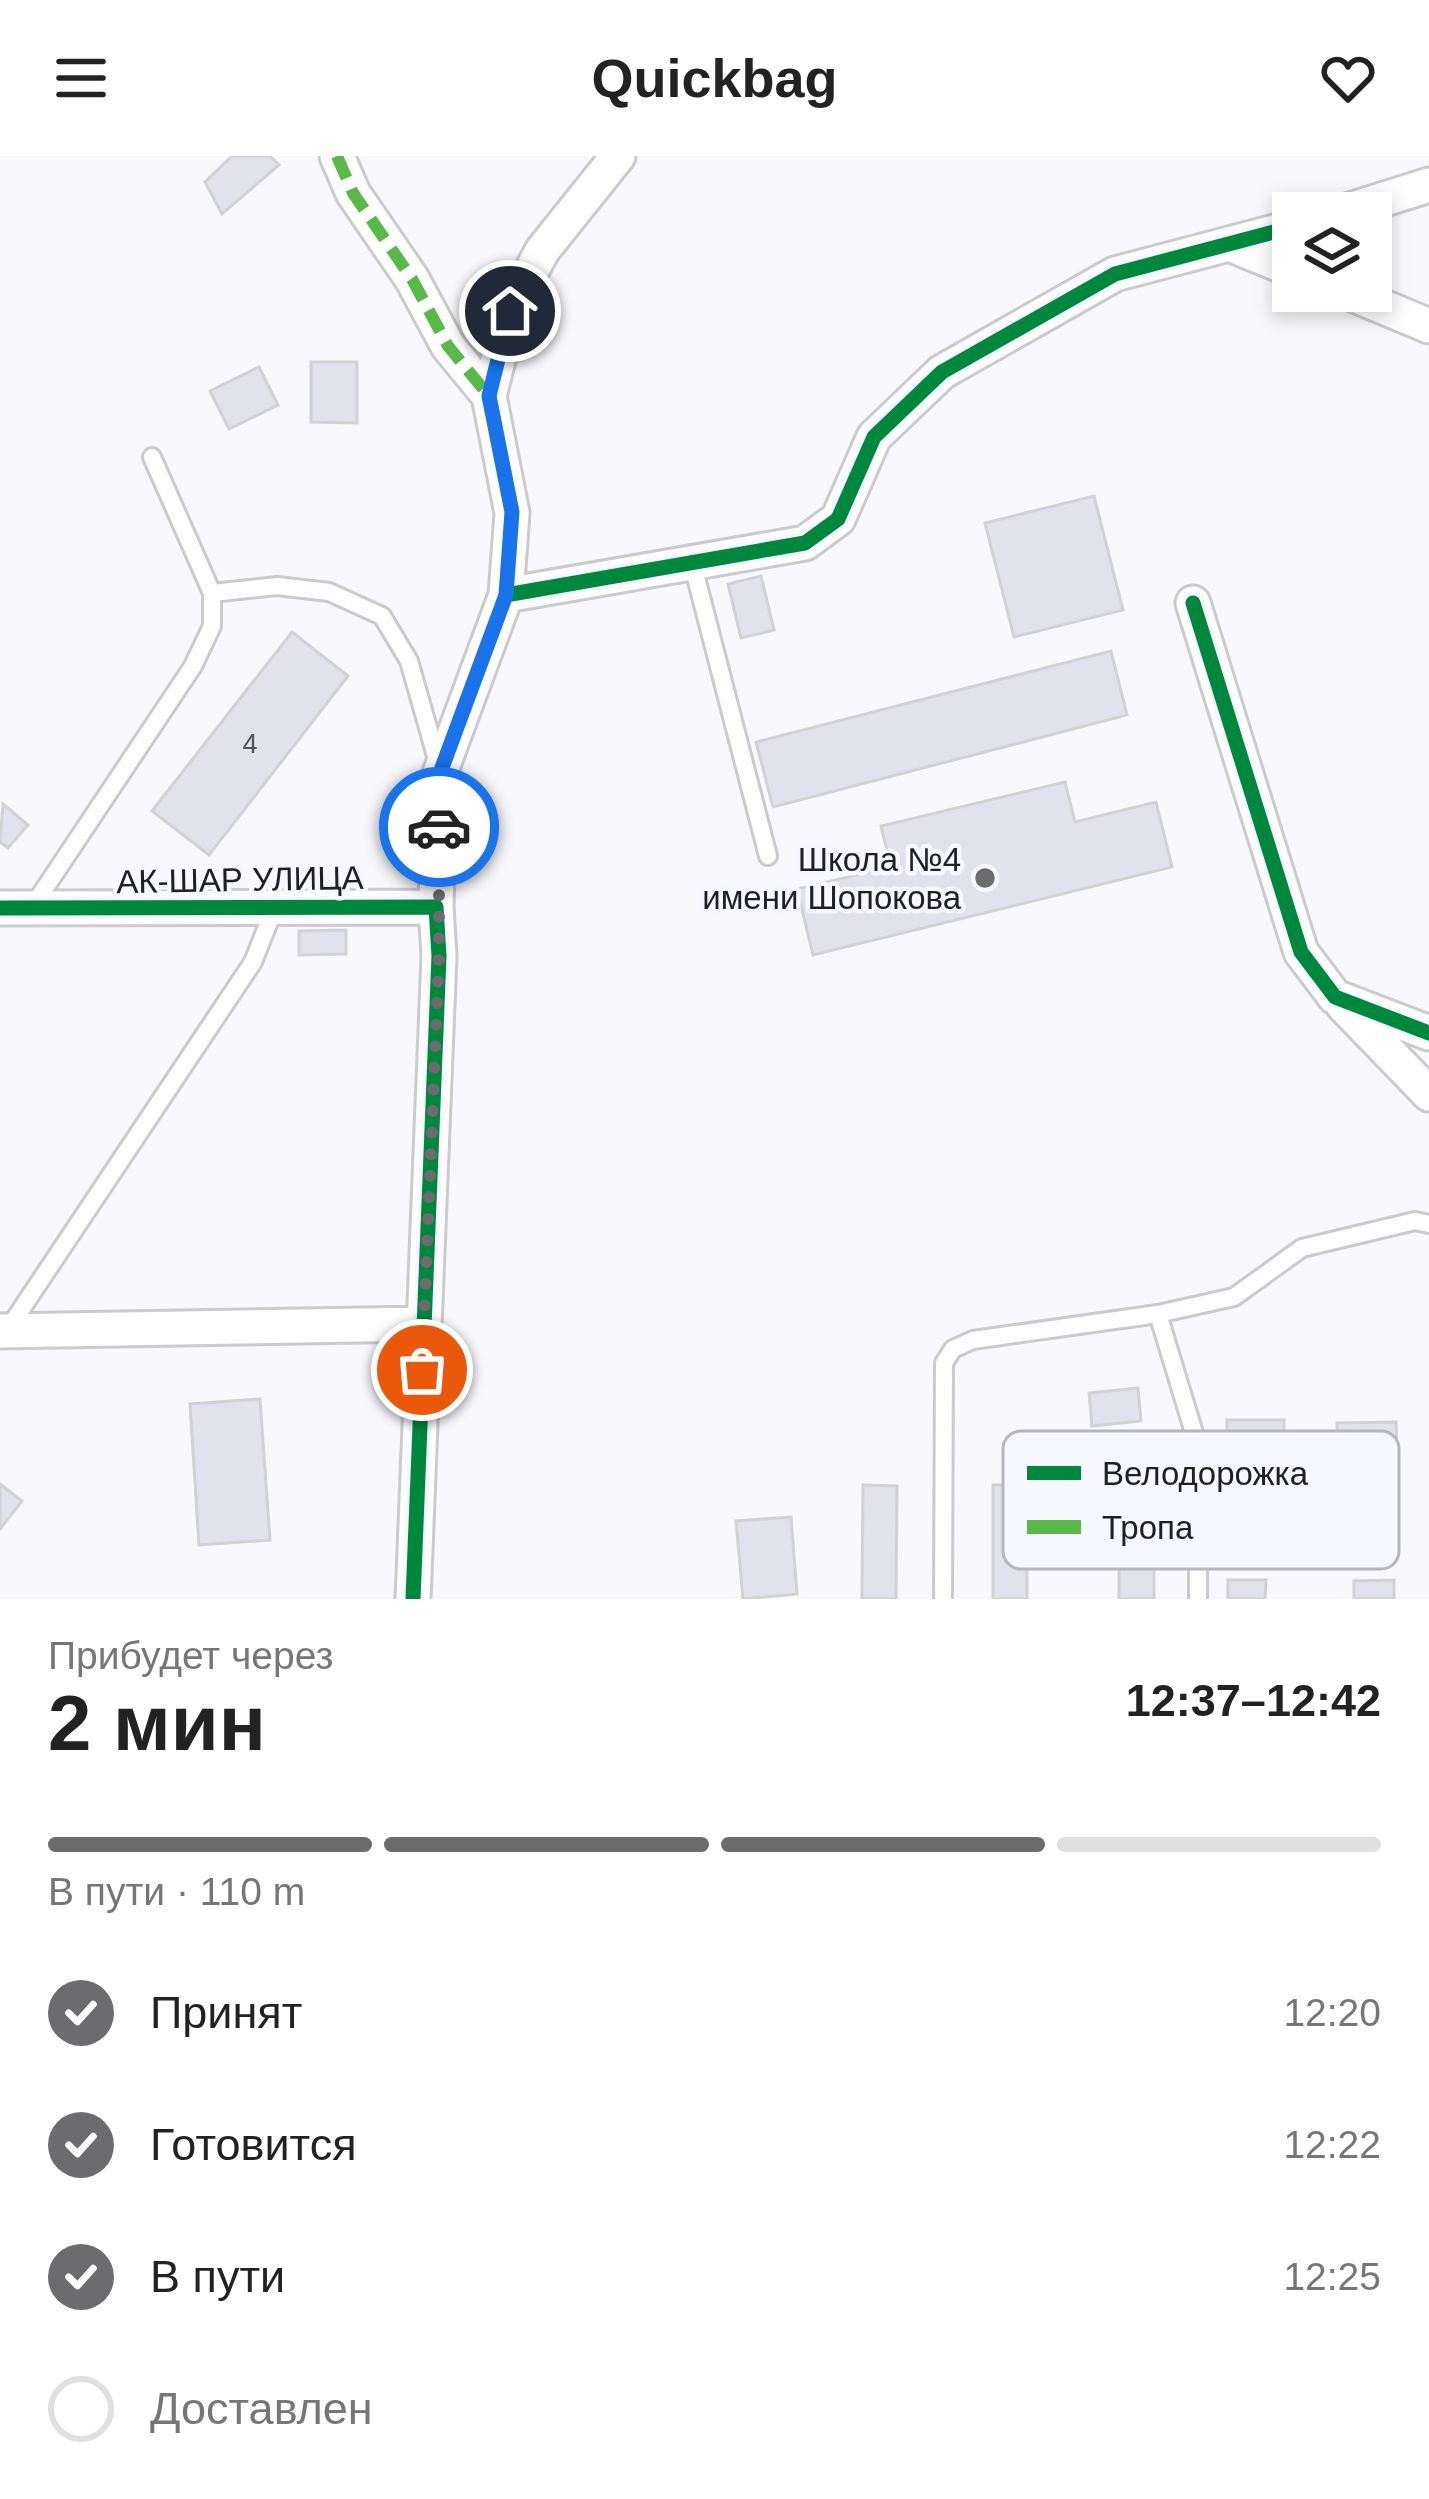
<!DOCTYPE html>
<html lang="ru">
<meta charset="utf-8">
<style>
body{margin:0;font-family:Helvetica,sans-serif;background:#f6f6f6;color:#222;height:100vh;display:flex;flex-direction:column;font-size:45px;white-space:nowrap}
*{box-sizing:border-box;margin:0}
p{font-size:39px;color:#767676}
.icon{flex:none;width:66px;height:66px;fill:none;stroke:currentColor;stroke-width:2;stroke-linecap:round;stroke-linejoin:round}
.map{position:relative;height:1443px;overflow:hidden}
.details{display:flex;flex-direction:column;background:#fff;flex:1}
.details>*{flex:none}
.fabs{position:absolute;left:1272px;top:36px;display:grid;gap:24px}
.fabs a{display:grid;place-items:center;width:120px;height:120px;border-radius:0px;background:#fff;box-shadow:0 6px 18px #0003;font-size:60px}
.pin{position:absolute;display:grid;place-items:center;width:102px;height:102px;color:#fff;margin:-51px;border:6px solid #fff;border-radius:50%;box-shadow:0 3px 12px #0007}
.courier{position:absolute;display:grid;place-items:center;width:120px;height:120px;margin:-60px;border:9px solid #1a73e8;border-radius:50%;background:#fff;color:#222;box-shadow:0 3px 15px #0007}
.headline em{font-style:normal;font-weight:700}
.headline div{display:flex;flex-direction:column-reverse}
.headline{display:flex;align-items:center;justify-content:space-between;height:204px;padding:0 48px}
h1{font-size:78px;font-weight:700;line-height:90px}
.bar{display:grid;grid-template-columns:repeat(4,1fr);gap:18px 12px;align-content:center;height:144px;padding:0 48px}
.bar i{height:15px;border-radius:9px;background:#e0e0e0}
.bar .active{background:#6c6c6f}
.bar p{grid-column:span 4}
ol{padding:0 48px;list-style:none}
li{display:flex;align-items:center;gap:36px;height:132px}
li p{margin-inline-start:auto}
li .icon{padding:12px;border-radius:50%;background:#6c6c6f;color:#fff;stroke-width:4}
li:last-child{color:#767676}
li i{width:66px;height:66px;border:6px solid #e0e0e0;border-radius:50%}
header{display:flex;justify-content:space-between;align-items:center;height:156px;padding:0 48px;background:#fff;font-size:54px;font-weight:700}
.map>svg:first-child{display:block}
.building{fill:#e1e2ec;stroke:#d2d2d5;stroke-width:3}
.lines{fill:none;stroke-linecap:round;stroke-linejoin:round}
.service-casing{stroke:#cbcbce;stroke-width:22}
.minor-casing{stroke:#cbcbce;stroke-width:39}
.service{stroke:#fefeff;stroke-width:16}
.minor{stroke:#fefeff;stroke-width:33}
.quiet{stroke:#58b947;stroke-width:12;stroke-dasharray:24 12;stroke-linecap:butt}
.cycleway-casing{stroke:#f6f7ff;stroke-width:22}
.cycleway{stroke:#00873e;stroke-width:15}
.done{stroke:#6c6c6f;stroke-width:12;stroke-dasharray:0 21.6}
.route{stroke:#1a73e8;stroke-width:15}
.poi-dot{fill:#6c6c6f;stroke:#f6f7ff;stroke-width:4.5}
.labels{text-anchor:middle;stroke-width:9;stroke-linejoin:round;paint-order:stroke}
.number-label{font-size:27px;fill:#525257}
.poi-label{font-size:33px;fill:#202023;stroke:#f6f7ff;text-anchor:end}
.street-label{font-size:33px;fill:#202023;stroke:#f6f7ff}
.key{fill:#f6f7ff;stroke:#b6b6bd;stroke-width:3}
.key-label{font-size:33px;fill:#202023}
</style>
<header><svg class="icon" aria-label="menu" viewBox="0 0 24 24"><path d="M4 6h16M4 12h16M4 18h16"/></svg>Quickbag<svg class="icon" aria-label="heart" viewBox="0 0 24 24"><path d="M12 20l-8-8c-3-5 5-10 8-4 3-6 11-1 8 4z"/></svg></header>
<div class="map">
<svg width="1429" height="1443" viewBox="0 0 1429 1443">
<rect width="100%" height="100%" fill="#f8f8fd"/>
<path class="building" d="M 232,0 L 270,0 L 279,9 L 222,58 L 205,26 Z
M 311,206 L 357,206 L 357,267 L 311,266 Z
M 259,211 L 278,249 L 229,273 L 210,235 Z
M 1094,340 L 1123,454 L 1014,481 L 985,367 Z
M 761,420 L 774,474 L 741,482 L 728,428 Z
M 292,476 L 348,520 L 209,699 L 152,655 Z
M 1111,495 L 1127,559 L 773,651 L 756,586 Z
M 1065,626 L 1075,666 L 1156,646 L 1172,711 L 813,799 L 797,733 L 891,711 L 881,670 Z
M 3,648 L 28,669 L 8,692 L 0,686 Z
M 346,774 L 346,798 L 299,799 L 299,775 Z
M 1138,1232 L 1141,1265 L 1092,1270 L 1089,1237 Z
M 260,1243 L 270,1384 L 199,1389 L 190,1248 Z
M 1227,1264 L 1284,1264 L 1284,1342 L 1227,1342 Z
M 1396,1266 L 1398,1338 L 1338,1339 L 1337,1267 Z
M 0,1328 L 22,1345 L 0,1373 Z
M 863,1329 L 897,1330 L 896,1443 L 862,1443 Z
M 993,1329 L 1027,1329 L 1027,1443 L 993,1443 Z
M 1119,1331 L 1154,1331 L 1154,1443 L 1119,1443 Z
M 791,1361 L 797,1438 L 743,1443 L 736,1365 Z
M 1228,1424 L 1266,1424 L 1265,1443 L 1228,1443 Z
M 1394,1424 L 1394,1443 L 1354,1443 L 1354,1425 Z"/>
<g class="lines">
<defs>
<path id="service" d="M 692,406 L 768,700
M 212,437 L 277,430 L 329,436 L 382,460 L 409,505 L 438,607
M 33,750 L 193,510 L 212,470 L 212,437 L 152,301
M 1158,1158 L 1198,1290 L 1198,1443
M 8,1173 L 253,806 L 274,753
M 943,1443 L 944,1207 L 953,1193 L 973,1184 L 1158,1158 L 1234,1141 L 1302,1092 L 1415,1065 L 1429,1068"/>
<path id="minor" d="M 337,0 L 353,37 L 412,123 L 448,190 L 489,240
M 1340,57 L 1429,29
M 1234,90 L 1293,114
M 1345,135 L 1429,170
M 506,439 L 805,387 L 838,363 L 874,281 L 942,216 L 1115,118 L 1293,71
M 1193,447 L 1301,796 L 1335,841 L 1429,877
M 436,751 L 440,617 L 506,439 L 512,357 L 489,240 L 510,155 L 542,95 L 618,0
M 0,752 L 436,751 L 439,800 L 413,1443
M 1343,849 L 1429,938
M 0,1175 L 424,1168"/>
</defs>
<use href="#service" class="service-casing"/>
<use href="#minor" class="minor-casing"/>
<use href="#service" class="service"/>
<use href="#minor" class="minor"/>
<path class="quiet" d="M 337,0 L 353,37 L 412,123 L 448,190 L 489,240"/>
<defs>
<path id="cycleway" d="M 506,439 L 805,387 L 838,363 L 874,281 L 942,216 L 1115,118 L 1293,71
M 1193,447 L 1301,796 L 1335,841 L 1429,877
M 0,752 L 436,751 L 439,800 L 413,1443"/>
</defs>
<use href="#cycleway" class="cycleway-casing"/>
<use href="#cycleway" class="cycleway"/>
</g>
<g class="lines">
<path class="done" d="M 422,1214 L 439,800 L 439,671"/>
<path class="route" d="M 439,671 L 440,617 L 506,439 L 512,356 L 489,240 L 510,155"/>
</g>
<circle class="poi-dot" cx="985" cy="722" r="12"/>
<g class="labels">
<g class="number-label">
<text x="250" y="597">4</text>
</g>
<g class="poi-label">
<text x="961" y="715">Школа №4<tspan x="961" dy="38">имени Шопокова</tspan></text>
</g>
<g class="street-label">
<text transform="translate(240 723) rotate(-1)" y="12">АК-ШАР УЛИЦА</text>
</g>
</g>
<rect x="1003" y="1275" width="396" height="138" rx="18" class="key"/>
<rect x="1027" y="1310" width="54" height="14" fill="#00873e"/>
<rect x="1027" y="1364" width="54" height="14" fill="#58b947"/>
<g class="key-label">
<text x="1102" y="1329">Велодорожка</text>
<text x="1102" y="1383">Тропа</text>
</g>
</svg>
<div class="fabs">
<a><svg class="icon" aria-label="layers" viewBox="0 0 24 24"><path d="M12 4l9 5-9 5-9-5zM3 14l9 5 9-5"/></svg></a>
</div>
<div class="pin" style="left:422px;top:1214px;background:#ea580c"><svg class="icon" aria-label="bag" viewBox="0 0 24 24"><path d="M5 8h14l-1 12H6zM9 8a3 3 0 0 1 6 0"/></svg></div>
<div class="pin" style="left:510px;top:155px;background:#1f2937"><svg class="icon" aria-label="home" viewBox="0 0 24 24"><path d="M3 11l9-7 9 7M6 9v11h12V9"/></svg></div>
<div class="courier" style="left:439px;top:671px"><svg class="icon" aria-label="car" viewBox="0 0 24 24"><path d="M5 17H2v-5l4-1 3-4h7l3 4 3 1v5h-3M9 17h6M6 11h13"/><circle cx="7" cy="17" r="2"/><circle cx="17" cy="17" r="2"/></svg></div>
</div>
<section class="details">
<div class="headline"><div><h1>2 мин</h1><p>Прибудет через</p></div><em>12:37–12:42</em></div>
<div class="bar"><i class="active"></i><i class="active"></i><i class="active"></i><i></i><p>В пути · 110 m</p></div>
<ol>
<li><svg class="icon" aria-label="check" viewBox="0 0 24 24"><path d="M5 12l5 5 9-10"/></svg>Принят<p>12:20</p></li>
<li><svg class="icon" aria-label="check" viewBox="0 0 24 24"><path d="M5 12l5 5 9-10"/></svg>Готовится<p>12:22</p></li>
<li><svg class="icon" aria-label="check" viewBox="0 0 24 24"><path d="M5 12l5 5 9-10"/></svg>В пути<p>12:25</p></li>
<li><i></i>Доставлен</li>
</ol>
</section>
